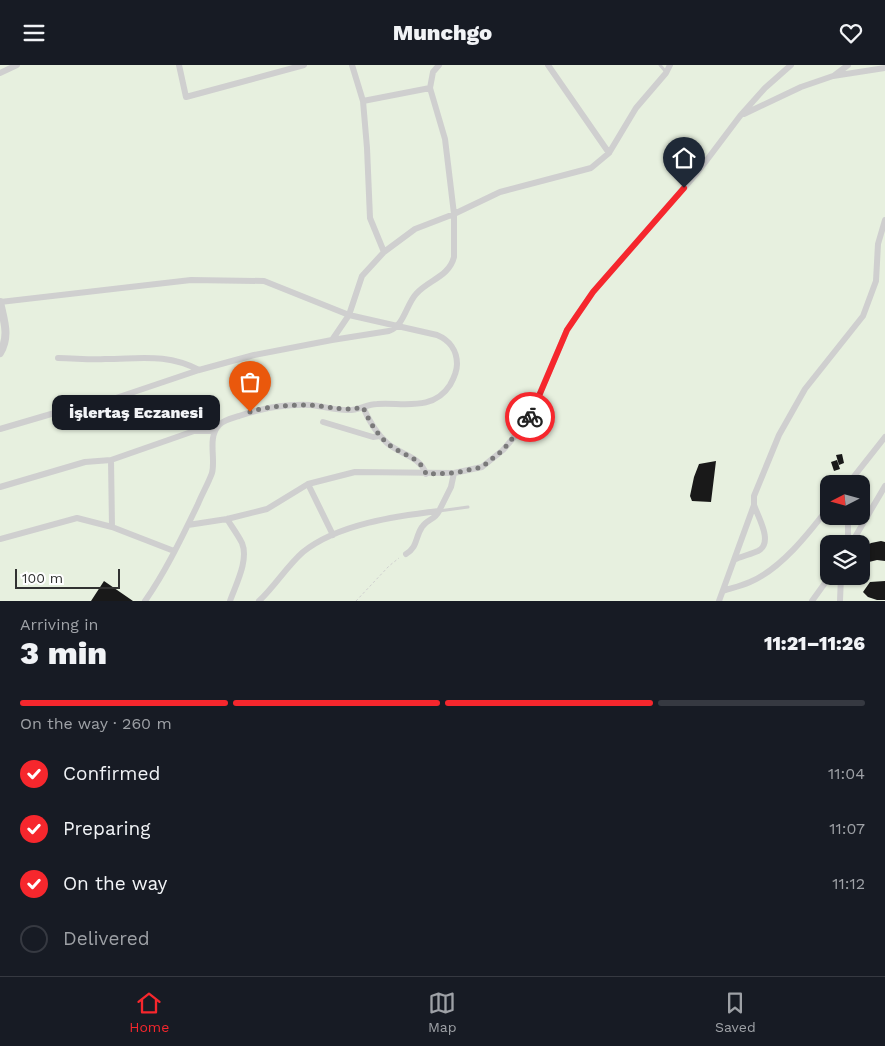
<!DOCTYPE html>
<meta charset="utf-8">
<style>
body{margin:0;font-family:"Work Sans",sans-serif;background:#242831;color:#f1f3f6;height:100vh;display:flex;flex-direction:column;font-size:19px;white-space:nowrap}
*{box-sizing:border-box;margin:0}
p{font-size:16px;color:#9ea1a6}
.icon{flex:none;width:28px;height:28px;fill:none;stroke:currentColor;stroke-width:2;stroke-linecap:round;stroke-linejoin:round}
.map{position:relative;height:536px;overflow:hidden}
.sheet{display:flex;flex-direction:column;background:#171b24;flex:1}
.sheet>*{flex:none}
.needle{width:32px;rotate:264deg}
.fabs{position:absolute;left:820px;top:410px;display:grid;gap:10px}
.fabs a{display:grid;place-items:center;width:50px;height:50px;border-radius:10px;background:#171b24;box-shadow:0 1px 4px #0004;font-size:25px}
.scale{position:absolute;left:15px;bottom:12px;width:105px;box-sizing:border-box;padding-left:5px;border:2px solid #323232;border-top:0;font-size:14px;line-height:18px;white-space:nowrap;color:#323232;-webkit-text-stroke:4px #fff;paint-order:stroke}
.pin{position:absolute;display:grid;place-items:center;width:42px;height:42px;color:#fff;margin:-51px -21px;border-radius:50% 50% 50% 0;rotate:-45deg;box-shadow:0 0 5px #0007}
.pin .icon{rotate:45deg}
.courier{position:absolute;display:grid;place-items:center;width:50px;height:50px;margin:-25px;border:4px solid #f6272d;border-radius:50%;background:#fff;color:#222;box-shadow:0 1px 6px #0007}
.bubble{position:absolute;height:35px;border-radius:10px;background:#171b24;box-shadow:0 1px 4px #0004;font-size:16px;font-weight:800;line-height:35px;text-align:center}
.summary em{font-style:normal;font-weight:800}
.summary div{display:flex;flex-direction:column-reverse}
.summary{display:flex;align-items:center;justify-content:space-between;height:85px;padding:0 20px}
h1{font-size:32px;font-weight:800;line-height:38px}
.bar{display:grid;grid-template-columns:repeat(4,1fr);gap:8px 5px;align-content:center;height:60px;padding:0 20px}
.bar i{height:6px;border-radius:4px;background:#363941}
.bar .current{background:#f6272d}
.bar p{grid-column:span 4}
ol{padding:0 20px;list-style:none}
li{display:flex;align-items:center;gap:15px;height:55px}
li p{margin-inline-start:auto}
li .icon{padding:5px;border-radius:50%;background:#f6272d;color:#fff;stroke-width:4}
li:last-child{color:#9ea1a6}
li i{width:28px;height:28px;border:2px solid #363941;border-radius:50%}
header{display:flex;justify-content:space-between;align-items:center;height:65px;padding:0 20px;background:#171b24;font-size:22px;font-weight:800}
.dock{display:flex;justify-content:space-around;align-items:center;height:70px;border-top:1px solid #363941;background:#171b24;font-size:14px;color:#9ea1a6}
.dock a{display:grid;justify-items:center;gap:2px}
.dock .current{color:#f6272d}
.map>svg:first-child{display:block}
.green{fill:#e7f0df;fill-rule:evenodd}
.building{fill:#191919}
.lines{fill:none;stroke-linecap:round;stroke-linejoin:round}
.path{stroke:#cfcfcf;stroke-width:1;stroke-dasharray:2.5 2.5;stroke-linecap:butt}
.service{stroke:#cfcfcf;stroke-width:3}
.minor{stroke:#cfcfcf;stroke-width:6}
.tertiary{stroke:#cfcfcf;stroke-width:8}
.done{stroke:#7a7a7a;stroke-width:5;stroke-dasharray:0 9}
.route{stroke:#f6272d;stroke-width:6}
</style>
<header><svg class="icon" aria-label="menu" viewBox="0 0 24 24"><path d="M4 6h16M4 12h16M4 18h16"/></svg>Munchgo<svg class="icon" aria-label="heart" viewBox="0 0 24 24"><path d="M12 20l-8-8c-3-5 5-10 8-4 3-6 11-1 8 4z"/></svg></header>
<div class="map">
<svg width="885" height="536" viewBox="0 0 885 536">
<rect width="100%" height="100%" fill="#fff"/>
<path class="green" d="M 0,0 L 885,0 L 885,536 L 0,536 ZM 829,419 L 861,419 L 861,451 L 829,451 ZM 829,479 L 861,479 L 861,511 L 829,511 Z"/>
<path class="building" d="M 842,389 L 844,398 L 839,400 L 836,390 Z
M 837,395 L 840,404 L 834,406 L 831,397 Z
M 716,396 L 711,437 L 692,436 L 690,431 L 694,412 L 699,399 Z
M 881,476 L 885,477 L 885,496 L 877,495 L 869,497 L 863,483 L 871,478 Z
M 104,516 L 133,536 L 91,536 Z
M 885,516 L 885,535 L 877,535 L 868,532 L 863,527 L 870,517 Z"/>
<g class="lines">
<path class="path" d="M 356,536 L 389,501 L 399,493"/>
<path class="service" d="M 660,0 L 666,7
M 439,446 L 468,442"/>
<path class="minor" d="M 179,0 L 186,32 L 304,0
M 352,0 L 363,36 L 367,83 L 370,153 L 384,187
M 548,0 L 609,88
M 0,8 L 17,0
M 835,10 L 848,0
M 363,36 L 430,23
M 744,49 L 801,22 L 833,11 L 885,3
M 0,237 L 191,215 L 264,216 L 349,250 L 437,270 C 449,275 457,285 457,299 C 457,307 454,313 450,320 C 433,347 402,337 377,339 C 367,339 357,346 347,345 C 335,345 322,341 310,340 C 285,339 262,343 239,351 C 232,353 224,355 219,360 C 207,373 216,393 212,408 C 208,419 202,429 198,439 C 182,472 166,506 145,536
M 332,275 L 389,266 C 404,261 406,240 416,229 C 428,215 449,212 454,192 L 454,149 L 445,74 L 430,23 L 433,7 L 439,0
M 58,293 C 74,293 89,295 105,294 C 140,294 166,288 199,305
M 363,342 C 369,356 376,368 387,378 C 401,390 420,391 426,409
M 323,357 L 373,372 L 380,371
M 0,364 L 75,342 L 116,333 L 199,305 L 254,290 L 332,275 L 349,250 L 362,211 L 384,187 L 415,164 L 454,149 L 500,127 L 591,103 L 609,88 L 636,43 L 666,8 L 670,0
M 111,395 L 112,462
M 308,419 L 333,470
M 848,419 L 885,372
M 0,422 L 85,397 L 111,395 L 194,366 L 215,366
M 848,451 L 848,479
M 227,454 C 232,462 238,470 242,478 C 249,495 236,519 230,536
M 188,460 L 227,454 L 267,444 L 308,419 L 355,407 L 454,408 L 482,402 L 503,385 L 528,356 L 567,265 L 593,227 L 697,108 L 740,51 L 765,23 L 791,0
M 0,474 L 77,453 L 112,462 L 174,486
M 851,479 L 885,421
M 406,489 C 418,482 415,472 422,462 C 427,454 435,455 439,446
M 736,494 C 743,491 751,489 758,486 C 774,478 758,452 754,440
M 723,526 C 732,523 741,521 750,517 C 781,504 809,468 829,442
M 259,536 C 275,521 287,501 303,487 C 338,459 396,451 439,446 L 451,422 L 454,408
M 719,536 L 754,440 L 754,431 L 779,370 L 805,324 L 863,251 L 876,216 L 878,179 L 885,155
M 812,536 L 830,511
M 840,536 L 841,511"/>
<path class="tertiary" d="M 0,237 C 4,256 10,271 0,288"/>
</g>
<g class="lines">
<path class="done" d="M 250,347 C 268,341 290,340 309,340 C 330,341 341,347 363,342 C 369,356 376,368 387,378 C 400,390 420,391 426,409 L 454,408 L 482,402 L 503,385 L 530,352"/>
<path class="route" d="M 530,352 L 567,265 L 593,227 L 684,123"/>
</g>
</svg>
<div class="fabs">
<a><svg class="needle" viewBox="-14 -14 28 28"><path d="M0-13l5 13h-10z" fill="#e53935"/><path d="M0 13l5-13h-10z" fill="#9ea1a6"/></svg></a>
<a><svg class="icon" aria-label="layers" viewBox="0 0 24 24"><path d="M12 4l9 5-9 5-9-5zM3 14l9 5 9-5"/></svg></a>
</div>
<div class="scale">100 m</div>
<div class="pin" style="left:250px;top:347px;background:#ea580c"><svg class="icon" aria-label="bag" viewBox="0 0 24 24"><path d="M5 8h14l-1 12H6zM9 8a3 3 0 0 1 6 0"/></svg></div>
<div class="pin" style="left:684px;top:123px;background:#1f2937"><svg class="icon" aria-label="home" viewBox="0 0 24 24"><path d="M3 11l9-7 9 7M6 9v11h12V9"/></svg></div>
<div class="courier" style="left:530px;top:352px"><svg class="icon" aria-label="bike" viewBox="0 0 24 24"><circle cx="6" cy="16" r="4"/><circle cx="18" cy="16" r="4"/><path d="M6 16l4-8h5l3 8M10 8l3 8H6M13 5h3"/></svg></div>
<div class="bubble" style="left:52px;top:330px;width:168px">İşlertaş Eczanesi</div>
</div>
<section class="sheet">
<div class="summary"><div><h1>3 min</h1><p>Arriving in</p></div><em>11:21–11:26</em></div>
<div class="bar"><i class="current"></i><i class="current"></i><i class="current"></i><i></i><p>On the way · 260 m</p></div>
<ol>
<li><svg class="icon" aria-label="check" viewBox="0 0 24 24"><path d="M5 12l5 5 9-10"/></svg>Confirmed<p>11:04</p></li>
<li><svg class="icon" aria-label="check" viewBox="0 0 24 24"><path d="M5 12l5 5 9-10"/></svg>Preparing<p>11:07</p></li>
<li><svg class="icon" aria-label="check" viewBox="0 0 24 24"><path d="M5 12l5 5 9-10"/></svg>On the way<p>11:12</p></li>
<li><i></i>Delivered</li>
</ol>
</section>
<nav class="dock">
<a class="current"><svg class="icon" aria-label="home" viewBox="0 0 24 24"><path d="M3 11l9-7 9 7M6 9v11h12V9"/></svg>Home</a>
<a><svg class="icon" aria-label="map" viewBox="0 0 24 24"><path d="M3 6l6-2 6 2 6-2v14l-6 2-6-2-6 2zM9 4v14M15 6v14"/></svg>Map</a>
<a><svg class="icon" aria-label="saved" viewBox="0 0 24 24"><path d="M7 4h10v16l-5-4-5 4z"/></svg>Saved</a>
</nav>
